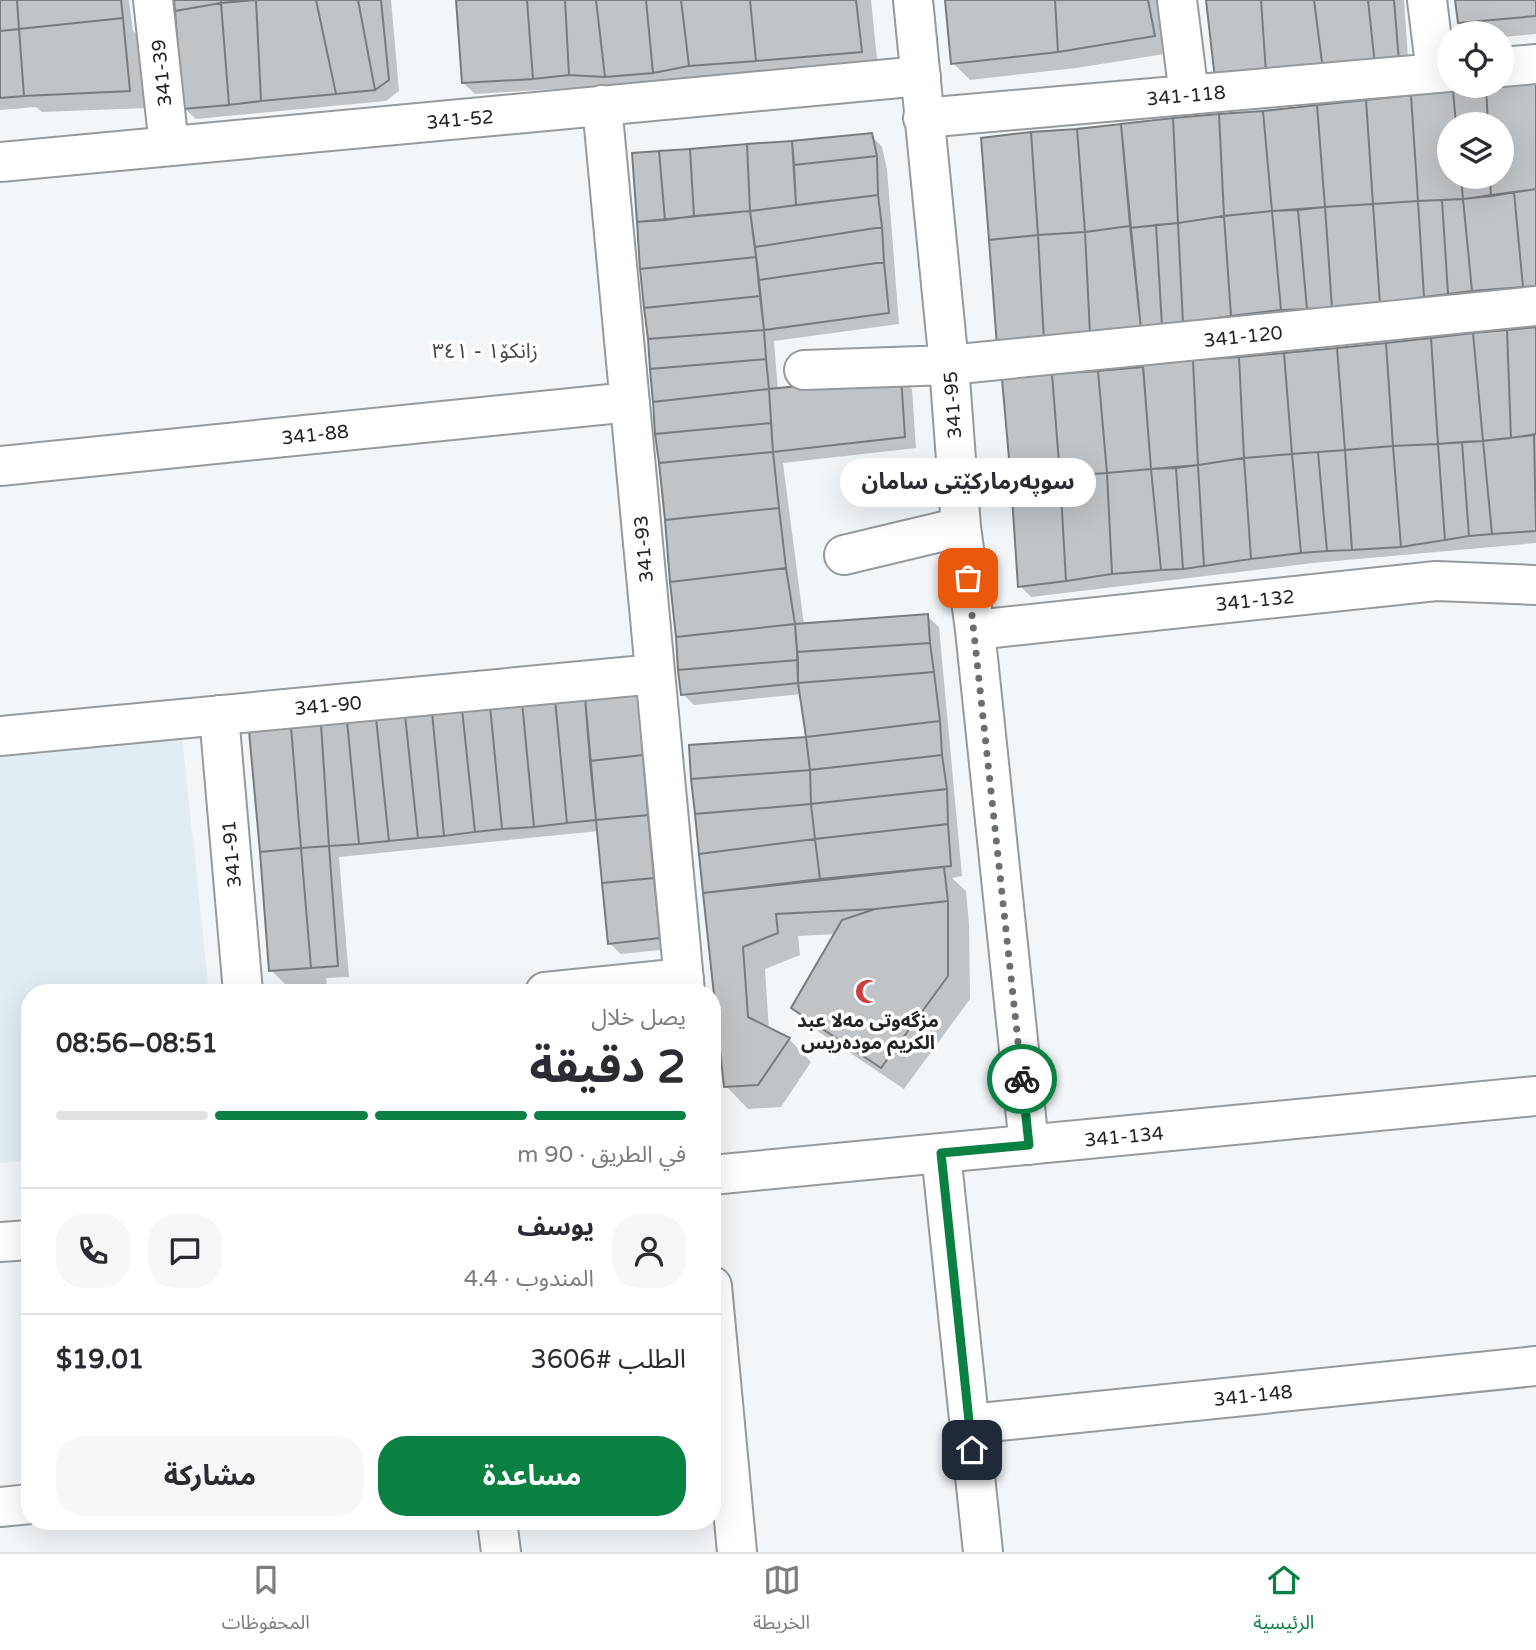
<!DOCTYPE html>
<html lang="ar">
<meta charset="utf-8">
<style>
body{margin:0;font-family:"Varela Round","Noto Sans Arabic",sans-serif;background:#f7f7f7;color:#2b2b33;direction:rtl;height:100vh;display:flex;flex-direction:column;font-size:26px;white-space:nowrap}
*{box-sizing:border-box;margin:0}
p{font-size:23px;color:#7c7c81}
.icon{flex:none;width:38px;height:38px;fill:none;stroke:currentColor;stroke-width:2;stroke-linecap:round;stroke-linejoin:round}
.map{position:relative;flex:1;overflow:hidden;direction:ltr}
.details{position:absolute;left:21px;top:984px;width:700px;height:546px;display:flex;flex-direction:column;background:#fff;border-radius:28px;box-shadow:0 7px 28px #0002;direction:rtl}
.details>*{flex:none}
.buttons{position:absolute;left:1437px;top:21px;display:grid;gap:14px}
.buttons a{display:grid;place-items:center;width:77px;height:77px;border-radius:50%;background:#fff;box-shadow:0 7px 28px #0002;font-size:35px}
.pin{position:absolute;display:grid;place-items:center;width:60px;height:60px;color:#fff;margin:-30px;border-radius:14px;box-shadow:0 4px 10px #0006}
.courier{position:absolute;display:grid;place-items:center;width:70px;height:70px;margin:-35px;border:5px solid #0b8043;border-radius:50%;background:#fff;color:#222;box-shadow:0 2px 9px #0007}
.bubble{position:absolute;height:49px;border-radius:24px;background:#fff;box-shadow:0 7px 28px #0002;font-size:23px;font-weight:700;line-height:49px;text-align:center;direction:rtl}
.headline em{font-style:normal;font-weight:700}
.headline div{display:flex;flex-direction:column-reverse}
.headline{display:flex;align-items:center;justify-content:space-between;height:119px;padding:0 35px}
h1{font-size:46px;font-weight:700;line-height:52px}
.bar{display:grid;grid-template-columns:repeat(4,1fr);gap:10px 7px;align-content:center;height:84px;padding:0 35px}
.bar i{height:9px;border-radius:5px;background:#e1e1e2}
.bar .active{background:#0b8043}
.bar p{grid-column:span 4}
.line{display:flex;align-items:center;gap:18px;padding:0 35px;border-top:2px solid #e1e1e2}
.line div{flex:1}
.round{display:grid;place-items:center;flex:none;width:74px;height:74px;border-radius:28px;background:#f7f7f7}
.cta{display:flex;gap:14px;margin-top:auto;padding:14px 35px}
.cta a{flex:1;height:80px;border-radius:28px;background:#0b8043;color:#fff;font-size:28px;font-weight:700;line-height:80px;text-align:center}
.cta a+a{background:#f7f7f7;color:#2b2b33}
.tabs{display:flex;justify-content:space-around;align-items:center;height:98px;border-top:2px solid #e1e1e2;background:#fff;font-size:19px;color:#7c7c81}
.tabs a{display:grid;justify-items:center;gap:4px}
.tabs .active{color:#0b8043}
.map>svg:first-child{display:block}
.built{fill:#e1ecf3}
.shadow{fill:#0003;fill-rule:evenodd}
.building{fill:#c1c4c7;stroke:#787c7e;stroke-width:2}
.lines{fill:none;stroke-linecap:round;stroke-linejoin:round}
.minor-casing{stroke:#969a9c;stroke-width:42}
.minor{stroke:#fff;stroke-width:38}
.done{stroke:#6b6e6f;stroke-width:7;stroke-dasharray:0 12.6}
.route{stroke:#0b8043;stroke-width:9}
.labels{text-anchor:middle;stroke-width:7;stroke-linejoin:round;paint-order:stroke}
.street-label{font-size:19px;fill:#232425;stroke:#fff}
.poi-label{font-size:19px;font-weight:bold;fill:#232425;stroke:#fff}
.neighbourhood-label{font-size:21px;fill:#474a4c;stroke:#fff}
</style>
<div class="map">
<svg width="1536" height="1552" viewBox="0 0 1536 1552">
<rect width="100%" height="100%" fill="#f2f6f8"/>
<path class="built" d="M 182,738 L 209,992 L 30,992 L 30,1160 L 0,1163 L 0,757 Z"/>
<path class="shadow" d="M 0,0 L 129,0 L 133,31 L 139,37 L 146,108 L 42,112 L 36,107 L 0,110 Z
M 174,0 L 391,0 L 399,91 L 386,101 L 196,119 L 184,108 Z
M 458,0 L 871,0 L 878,69 L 475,94 L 463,83 Z
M 947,0 L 1160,0 L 1171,53 L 1076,68 L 970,80 L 953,63 Z
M 1208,0 L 1404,0 L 1409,73 Z
M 1457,0 L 1536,0 L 1536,34 L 1502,37 L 1502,33 L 1470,33 L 1459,23 Z
M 1536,85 L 1536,297 L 1010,356 L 983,139 ZM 1449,124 L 1502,124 L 1502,177 L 1449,177 Z
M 871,135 L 882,147 L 887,169 L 899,324 L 774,341 L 778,390 L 900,378 L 912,389 L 916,448 L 783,463 L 804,625 L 927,616 L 939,627 L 962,876 L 952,878 L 966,891 L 969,924 L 970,999 L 904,1089 L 816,1030 L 793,1007 L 836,934 L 798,936 L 800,955 L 765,969 L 769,1030 L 789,1039 L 811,1062 L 781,1107 L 748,1109 L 726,1086 L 704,893 L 808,739 L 802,694 L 694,705 L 683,694 L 634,154 Z
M 1536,330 L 1536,543 L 1313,563 L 1031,597 L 1020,586 L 1004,380 Z
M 637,694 L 670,949 L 621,954 L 609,943 L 599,831 L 339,857 L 349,977 L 326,978 L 327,985 L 288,987 L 271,970 L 251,732 Z"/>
<path class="building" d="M 0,0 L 17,0 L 19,29 L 0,31 Z
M 17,0 L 121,0 L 123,18 L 19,29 Z
M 174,0 L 221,0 L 221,3 L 175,11 Z
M 221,0 L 249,0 L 221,3 Z
M 256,0 L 316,0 L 336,94 L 261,101 Z
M 256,0 L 261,101 L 229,105 L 221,3 Z
M 316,0 L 358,0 L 375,90 L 336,94 Z
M 358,0 L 381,0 L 389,80 L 375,90 Z
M 456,0 L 527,0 L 533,79 L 462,83 Z
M 527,0 L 565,0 L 569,75 L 533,79 Z
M 565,0 L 596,0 L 605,77 L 569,75 Z
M 596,0 L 646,0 L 653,73 L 605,77 Z
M 646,0 L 681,0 L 689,66 L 653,73 Z
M 681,0 L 750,0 L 756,61 L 689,66 Z
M 750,0 L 856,0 L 862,52 L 756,61 Z
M 945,0 L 1055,0 L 1058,52 L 951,64 Z
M 1055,0 L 1148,0 L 1155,36 L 1058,52 Z
M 1206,0 L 1261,0 L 1266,73 L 1215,79 Z
M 1261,0 L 1314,0 L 1323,70 L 1266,73 Z
M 1314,0 L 1368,0 L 1375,65 L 1323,70 Z
M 1368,0 L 1394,0 L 1399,62 L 1375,65 Z
M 1455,0 L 1536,0 L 1536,16 L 1458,23 Z
M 221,3 L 229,105 L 183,109 L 175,11 Z
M 123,18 L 130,91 L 24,96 L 19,29 Z
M 19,29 L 24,96 L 0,98 L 0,31 Z
M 1536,83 L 1536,189 L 1491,196 L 1490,177 L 1502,177 L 1502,124 L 1488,124 L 1486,87 Z
M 1486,87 L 1488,124 L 1456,124 L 1453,91 Z
M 1453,91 L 1456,124 L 1449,124 L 1449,177 L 1461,177 L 1463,199 L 1418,201 L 1411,95 Z
M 1411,95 L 1418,201 L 1373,204 L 1366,100 Z
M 1366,100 L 1373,204 L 1325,207 L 1317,105 Z
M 1317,105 L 1325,207 L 1272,211 L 1263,111 Z
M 1263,111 L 1272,211 L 1224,216 L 1219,114 Z
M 1219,114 L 1224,216 L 1178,223 L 1173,118 Z
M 1173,118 L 1178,223 L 1131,228 L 1121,124 Z
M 1121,124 L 1130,226 L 1085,232 L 1077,129 Z
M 1077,129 L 1085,232 L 1038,235 L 1031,132 Z
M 1031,132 L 1038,235 L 989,240 L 981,138 Z
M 872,133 L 877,156 L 794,165 L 792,141 Z
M 792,141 L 796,205 L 750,211 L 747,144 Z
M 747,144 L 750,211 L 694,216 L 690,149 Z
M 690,149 L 694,216 L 665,220 L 659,151 Z
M 659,151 L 665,220 L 637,222 L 632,153 Z
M 877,156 L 878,195 L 796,205 L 794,165 Z
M 1461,177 L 1490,177 L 1491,196 L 1463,199 Z
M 1536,189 L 1536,286 L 1523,287 L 1514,192 Z
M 1514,192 L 1523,287 L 1472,291 L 1463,199 Z
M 878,195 L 882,227 L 755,247 L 750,211 Z
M 1463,199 L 1472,291 L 1448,294 L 1442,200 Z
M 1442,200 L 1448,294 L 1424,297 L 1418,201 Z
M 1418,201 L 1424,297 L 1380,304 L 1373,204 Z
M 1373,204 L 1380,304 L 1332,308 L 1325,207 Z
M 1325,207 L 1332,308 L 1307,309 L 1298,210 Z
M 1298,210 L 1307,309 L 1281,310 L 1272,211 Z
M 750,211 L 756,257 L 640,269 L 637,222 Z
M 1272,211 L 1281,310 L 1231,316 L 1224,216 Z
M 1224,216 L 1231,316 L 1183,323 L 1178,223 Z
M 1178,223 L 1183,323 L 1162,326 L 1156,225 Z
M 1156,225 L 1162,326 L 1141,329 L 1131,228 Z
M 1130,226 L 1141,329 L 1090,334 L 1085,232 Z
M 882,227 L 884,262 L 759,280 L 755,247 Z
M 1085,232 L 1090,334 L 1044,341 L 1038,235 Z
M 1038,235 L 1044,341 L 997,346 L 989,240 Z
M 756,257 L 760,296 L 644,308 L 640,269 Z
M 884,262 L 889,313 L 764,330 L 759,280 Z
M 760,296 L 764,330 L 648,339 L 644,308 Z
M 1536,327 L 1536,434 L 1511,438 L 1507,330 Z
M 764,330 L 766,359 L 650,369 L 648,339 Z
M 1507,330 L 1511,438 L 1483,441 L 1473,333 Z
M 1473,333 L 1483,441 L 1438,444 L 1431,338 Z
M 1431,338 L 1438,444 L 1393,446 L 1386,343 Z
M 1386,343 L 1393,446 L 1345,450 L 1337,348 Z
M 1337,348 L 1345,450 L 1292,454 L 1284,353 Z
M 1284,353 L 1292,454 L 1244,458 L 1239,357 Z
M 1239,357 L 1244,458 L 1198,465 L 1193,360 Z
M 766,359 L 769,389 L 653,402 L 650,369 Z
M 1193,360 L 1198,465 L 1151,469 L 1143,365 Z
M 1143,367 L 1151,469 L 1107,473 L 1098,371 Z
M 1098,371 L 1107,473 L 1060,476 L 1052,374 Z
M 1052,374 L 1060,476 L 1011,481 L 1002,379 Z
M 901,376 L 905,437 L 773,452 L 769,389 Z
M 769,389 L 771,423 L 655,434 L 653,402 Z
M 771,423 L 773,452 L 659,463 L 655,434 Z
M 1534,435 L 1536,531 L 1492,534 L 1483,441 Z
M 1483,441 L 1492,534 L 1469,536 L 1462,442 Z
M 1462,442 L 1469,536 L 1445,540 L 1438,444 Z
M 1438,444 L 1445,540 L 1401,547 L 1393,446 Z
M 1393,446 L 1401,547 L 1352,550 L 1345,450 Z
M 1345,450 L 1352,550 L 1327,551 L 1318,452 Z
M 773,452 L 779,508 L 665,520 L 659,463 Z
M 1318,452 L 1327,551 L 1301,553 L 1292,454 Z
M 1292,454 L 1301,553 L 1251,559 L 1244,458 Z
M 1244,458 L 1251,559 L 1204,566 L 1198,465 Z
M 1198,465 L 1204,566 L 1183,569 L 1176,468 Z
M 1176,468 L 1183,569 L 1161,570 L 1151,469 Z
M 1151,469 L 1161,570 L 1112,574 L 1107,473 Z
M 1107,473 L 1112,574 L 1066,581 L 1060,476 Z
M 1060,476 L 1066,581 L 1018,587 L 1011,481 Z
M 779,508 L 786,568 L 670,582 L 665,520 Z
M 786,568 L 795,624 L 676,637 L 670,582 Z
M 928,614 L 930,643 L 797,652 L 795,624 Z
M 795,624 L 798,660 L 678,670 L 676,637 Z
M 930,643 L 934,672 L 798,683 L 797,652 Z
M 798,660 L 798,683 L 681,695 L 678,670 Z
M 934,672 L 940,721 L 806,737 L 798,683 Z
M 638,692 L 643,755 L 590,761 L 585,697 Z
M 585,697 L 596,820 L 567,823 L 555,699 Z
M 555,699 L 567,823 L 534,827 L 522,702 Z
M 522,702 L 534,827 L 502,829 L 490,706 Z
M 490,706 L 502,829 L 475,832 L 462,709 Z
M 462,709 L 475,832 L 444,836 L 432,712 Z
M 432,712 L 444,836 L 418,838 L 405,715 Z
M 405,715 L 418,838 L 389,841 L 376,718 Z
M 376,718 L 389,841 L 359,844 L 347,721 Z
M 347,721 L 359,844 L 329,846 L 321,724 Z
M 940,721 L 942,755 L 810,770 L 806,737 Z
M 321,724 L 329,846 L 301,848 L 291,727 Z
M 291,727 L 301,848 L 260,852 L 249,731 Z
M 806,737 L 810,770 L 691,779 L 689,745 Z
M 643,755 L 648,815 L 596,820 L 590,761 Z
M 942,755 L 947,789 L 811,804 L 810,770 Z
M 810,770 L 811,804 L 695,814 L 691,779 Z
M 947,789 L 948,824 L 815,839 L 811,804 Z
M 811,804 L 815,839 L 699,854 L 695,814 Z
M 648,815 L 654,878 L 602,883 L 596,820 Z
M 948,824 L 951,866 L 820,879 L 815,839 Z
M 815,839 L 820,879 L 703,893 L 699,854 Z
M 329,846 L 338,966 L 311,968 L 301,848 Z
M 301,848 L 311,968 L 269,971 L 260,852 Z
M 944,867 L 948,901 L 875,909 L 776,914 L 778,933 L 743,947 L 748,1017 L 790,1038 L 758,1085 L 724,1087 L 703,893 Z
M 654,878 L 660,938 L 608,944 L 602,883 Z
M 948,901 L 948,976 L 881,1068 L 791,1008 L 842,920 L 875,909 Z"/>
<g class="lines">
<defs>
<path id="minor" d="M 153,0 L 169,146
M 913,0 L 949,365 L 961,527 L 975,630 L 1029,1145
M 1177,0 L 1189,95
M 1427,0 L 1436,73
M 1502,67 L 1536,64
M 602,105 L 685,992
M 923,118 L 1449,72
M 0,162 L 921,76
M 804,370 L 949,365 L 1536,306
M 0,466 L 630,402
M 844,555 L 961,527
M 975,630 L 1436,581 L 1536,585
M 219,715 L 243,992
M 0,736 L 655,674
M 545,992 L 684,978
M 941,1153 L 983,1552
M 712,1175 L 1536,1096
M 0,1242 L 30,1240
M 712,1286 L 737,1552
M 970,1424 L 1536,1366
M 0,1507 L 30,1504
M 497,1521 L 501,1552"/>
</defs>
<use href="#minor" class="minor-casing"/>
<use href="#minor" class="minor"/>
</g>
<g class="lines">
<path class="done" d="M 968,578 L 1022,1079"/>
<path class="route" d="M 972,1450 L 941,1153 L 1029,1145 L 1022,1079"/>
</g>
<defs>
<symbol id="mosque-bare" viewBox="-9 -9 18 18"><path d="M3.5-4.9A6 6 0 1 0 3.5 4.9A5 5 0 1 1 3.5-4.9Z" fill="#cd3e3e" stroke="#fff" stroke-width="2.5" paint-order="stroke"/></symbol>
</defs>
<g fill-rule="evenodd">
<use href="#mosque-bare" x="850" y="974" width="35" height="35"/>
</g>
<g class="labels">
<g class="street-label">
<text transform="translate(161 73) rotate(-96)" y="7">341-39</text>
<text transform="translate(1186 95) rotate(-5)" y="7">341-118</text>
<text transform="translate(460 119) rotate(-5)" y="7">341-52</text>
<text transform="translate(1243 336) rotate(-6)" y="7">341-120</text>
<text transform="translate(952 405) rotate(-94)" y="7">341-95</text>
<text transform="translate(315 434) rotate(-6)" y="7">341-88</text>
<text transform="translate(643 549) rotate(-95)" y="7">341-93</text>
<text transform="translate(1255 600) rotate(-6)" y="7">341-132</text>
<text transform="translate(328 705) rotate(-5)" y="7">341-90</text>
<text transform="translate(231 854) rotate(-95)" y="7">341-91</text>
<text transform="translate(1124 1136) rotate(-5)" y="7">341-134</text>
<text transform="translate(1253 1395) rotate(-6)" y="7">341-148</text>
</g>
<g class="poi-label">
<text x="868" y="1027">مزگه‌وتی مه‌لا عبد<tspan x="868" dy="22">الكريم موده‌ریس</tspan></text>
</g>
<g class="neighbourhood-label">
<text x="485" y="358">زانکۆ١ - ٣٤١</text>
</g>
</g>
</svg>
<div class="buttons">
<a><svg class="icon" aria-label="locate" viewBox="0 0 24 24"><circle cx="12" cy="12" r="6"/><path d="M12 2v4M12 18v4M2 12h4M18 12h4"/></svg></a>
<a><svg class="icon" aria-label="layers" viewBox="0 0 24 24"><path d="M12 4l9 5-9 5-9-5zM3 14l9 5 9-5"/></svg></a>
</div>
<div class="pin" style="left:968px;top:578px;background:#ea580c"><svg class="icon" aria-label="bag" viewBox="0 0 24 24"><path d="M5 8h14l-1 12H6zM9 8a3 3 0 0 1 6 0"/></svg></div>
<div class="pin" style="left:972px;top:1450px;background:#1f2937"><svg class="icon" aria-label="home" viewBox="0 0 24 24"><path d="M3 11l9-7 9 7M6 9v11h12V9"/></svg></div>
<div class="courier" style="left:1022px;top:1079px"><svg class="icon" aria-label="bike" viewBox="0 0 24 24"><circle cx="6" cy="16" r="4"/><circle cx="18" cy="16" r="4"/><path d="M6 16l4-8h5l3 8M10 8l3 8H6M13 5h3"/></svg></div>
<div class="bubble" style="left:840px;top:458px;width:256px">سوپەرمارکێتی سامان</div>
<section class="details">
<div class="headline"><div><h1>2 دقيقة</h1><p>يصل خلال</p></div><em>08:51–08:56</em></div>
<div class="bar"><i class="active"></i><i class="active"></i><i class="active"></i><i></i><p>في الطريق · 90 m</p></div>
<div class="line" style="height:126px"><a class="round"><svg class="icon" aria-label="person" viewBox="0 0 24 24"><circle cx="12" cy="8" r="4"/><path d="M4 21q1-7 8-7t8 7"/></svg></a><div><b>يوسف</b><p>المندوب · 4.4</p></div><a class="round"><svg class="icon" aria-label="chat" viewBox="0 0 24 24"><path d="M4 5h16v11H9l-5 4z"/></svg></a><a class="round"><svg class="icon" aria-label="phone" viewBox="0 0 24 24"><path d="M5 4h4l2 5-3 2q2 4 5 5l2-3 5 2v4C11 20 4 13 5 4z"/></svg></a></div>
<div class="line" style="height:91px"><div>الطلب #3606</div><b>$19.01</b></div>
<div class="cta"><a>مساعدة</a><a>مشاركة</a></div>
</section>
</div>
<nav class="tabs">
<a class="active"><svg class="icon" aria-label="home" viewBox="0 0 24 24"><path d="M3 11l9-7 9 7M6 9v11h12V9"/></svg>الرئيسية</a>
<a><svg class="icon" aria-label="map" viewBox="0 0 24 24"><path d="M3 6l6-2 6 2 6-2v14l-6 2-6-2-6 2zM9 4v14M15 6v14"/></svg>الخريطة</a>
<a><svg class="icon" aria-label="saved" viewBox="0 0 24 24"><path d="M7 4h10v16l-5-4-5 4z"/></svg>المحفوظات</a>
</nav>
